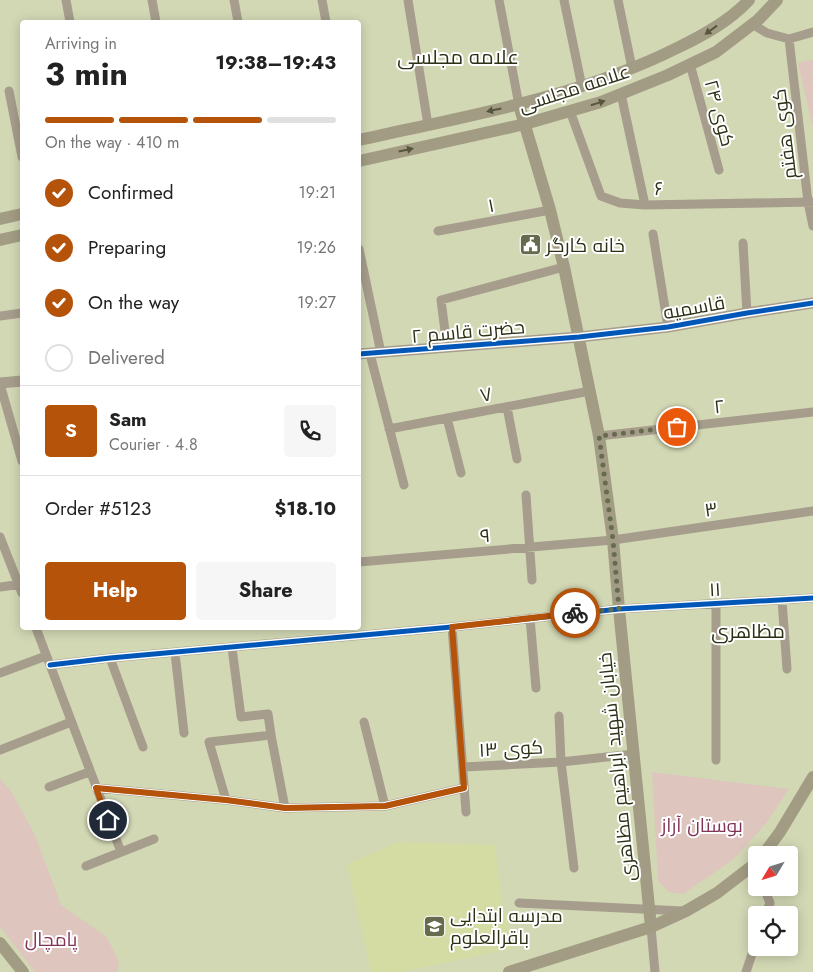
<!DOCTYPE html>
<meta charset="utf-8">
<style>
body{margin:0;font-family:Jost,Cairo,sans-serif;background:#f6f6f6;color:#222;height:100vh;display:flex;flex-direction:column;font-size:19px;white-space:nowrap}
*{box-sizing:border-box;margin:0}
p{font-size:16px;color:#767676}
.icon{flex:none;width:28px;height:28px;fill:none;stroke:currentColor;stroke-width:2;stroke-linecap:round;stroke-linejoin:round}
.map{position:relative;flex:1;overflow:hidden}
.panel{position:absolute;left:20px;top:20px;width:341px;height:610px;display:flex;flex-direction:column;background:#fff;border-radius:5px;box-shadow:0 2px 12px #0003}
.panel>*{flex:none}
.needle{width:32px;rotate:232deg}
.tools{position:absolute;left:748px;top:846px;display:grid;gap:10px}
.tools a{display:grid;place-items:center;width:50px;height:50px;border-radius:5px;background:#fff;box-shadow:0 2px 12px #0003;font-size:25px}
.pin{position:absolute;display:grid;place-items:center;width:42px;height:42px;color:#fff;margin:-21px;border:2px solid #fff;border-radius:50%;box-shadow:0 1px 5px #0007}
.courier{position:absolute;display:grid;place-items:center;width:50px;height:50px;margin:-25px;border:4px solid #b45309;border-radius:50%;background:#fff;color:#222;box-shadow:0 1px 6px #0007}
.head em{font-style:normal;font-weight:700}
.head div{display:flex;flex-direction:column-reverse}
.head{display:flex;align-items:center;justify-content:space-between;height:85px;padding:0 25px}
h1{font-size:32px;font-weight:700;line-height:38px}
.bar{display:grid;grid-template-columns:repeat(4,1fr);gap:8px 5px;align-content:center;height:60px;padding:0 25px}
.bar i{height:6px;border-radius:4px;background:#e0e0e0}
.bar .current{background:#b45309}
.bar p{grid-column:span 4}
.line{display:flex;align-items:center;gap:12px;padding:0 25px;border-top:1px solid #e0e0e0}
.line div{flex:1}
.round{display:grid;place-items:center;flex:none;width:52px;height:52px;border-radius:5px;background:#f6f6f6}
ol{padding:0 25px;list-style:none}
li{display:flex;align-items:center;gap:15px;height:55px}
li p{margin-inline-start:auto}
li .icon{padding:5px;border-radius:50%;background:#b45309;color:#fff;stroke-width:4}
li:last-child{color:#767676}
li i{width:28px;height:28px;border:2px solid #e0e0e0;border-radius:50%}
.primary-button{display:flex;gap:10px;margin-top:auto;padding:10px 25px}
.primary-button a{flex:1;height:58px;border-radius:5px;background:#b45309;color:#fff;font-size:20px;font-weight:700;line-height:58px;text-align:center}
.primary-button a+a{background:#f6f6f6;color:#222}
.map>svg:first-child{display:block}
.built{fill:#d4dca3}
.green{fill:#dec5be}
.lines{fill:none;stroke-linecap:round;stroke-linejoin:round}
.minor{stroke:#a69d8c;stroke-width:9}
.tertiary{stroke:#a69d8c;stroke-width:11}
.secondary{stroke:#a39c85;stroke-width:12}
.cycleway-casing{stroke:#fff;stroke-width:8}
.cycleway{stroke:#0057b8;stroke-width:5}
.oneway{fill:#56563c}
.done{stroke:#666b4d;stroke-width:5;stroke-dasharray:0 9}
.route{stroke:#b45309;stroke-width:6}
.labels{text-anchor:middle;stroke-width:4;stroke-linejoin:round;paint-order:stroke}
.street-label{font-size:19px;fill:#2c3015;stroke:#fff}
.poi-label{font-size:19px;fill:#2c3015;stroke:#fff;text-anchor:start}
.park-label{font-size:19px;fill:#813356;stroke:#fff}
.neighbourhood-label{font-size:20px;fill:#2c3015;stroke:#fff}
</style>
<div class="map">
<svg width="813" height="972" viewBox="0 0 813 972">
<rect width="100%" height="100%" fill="#d2d8b4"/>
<path class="built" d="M 398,842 L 495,845 L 502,904 L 514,948 L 402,972 L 371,972 L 347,864 Z"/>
<path class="green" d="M 813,60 L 813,128 L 798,63 Z
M 652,772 L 789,789 L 766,823 L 734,859 L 683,894 L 669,892 L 658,881 Z
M 0,779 L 11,791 L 35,835 L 61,905 L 107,937 L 119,963 L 117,972 L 35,972 L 0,927 Z"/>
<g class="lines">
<path class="minor" d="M 66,0 L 70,22
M 152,0 L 156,22
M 234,0 L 238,22
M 322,0 L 326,22
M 408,0 L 428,125
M 499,0 L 519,105
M 564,0 L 582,87
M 618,0 L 632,68
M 752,24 L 767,33 L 789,39 L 813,32
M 789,39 L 808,202 L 813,226
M 690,64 L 719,170
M 9,91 L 22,157
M 621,94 L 645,205
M 570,111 L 601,196 L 620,203 L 645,205 L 813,202
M 438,231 L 550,210
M 653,234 L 668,327
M 743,243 L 747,313
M 359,249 L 381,353
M 0,316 L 22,313
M 447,347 L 441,300 L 564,267
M 370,354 L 404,485
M 0,384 L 22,461
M 507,407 L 517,459
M 447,418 L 461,473
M 389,429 L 590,391
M 599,436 L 813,412
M 526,495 L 532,580
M 0,537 L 22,593
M 359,562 L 613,540 L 813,511
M 0,587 L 22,584
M 782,600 L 787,669
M 716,605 L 716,760
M 530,618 L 536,688
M 452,627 L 466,812
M 36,628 L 121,852
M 232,648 L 241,717 L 268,714 L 271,735
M 175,653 L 184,733
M 110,658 L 143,747
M 50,665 L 110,658 L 452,627 L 619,609 L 813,598
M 0,673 L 46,656
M 559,716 L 561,762 L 574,868
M 364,722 L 385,806
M 0,750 L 71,722
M 464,767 L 561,762 L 634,754
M 49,787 L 89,772
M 96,788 L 226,800 L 285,808 L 385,806 L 464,788
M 226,800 L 209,742 L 271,735 L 285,808
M 86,866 L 154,839
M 764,888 L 770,903 L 765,915
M 519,903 L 683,911
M 651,927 L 655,972
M 746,972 L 756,942"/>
<path class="tertiary" d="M 359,354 L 579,337 L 668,327 L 747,313 L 813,303
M 0,383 L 22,381"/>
<path class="secondary" d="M 519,105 L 550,210 L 564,267 L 599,436 L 613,540 L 619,609 L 651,927
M 359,140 C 466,116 577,98 677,48 C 702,36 730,21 749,0
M 359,161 L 525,124 L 601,102 L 668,75 L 716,52 L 758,20 L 777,0
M 0,219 L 22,214
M 0,240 L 22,235
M 763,855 L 780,832 L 813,777
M 0,943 L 23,972
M 509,972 L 651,927 L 686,911 L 717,893 L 756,863"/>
<defs>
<path id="cycleway" d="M 359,354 L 579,337 L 668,327 L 747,313 L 813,303
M 50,665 L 110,658 L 452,627 L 619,609 L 813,598
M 96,788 L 226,800 L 285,808 L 385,806 L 464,788"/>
</defs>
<use href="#cycleway" class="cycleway-casing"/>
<use href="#cycleway" class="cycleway"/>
</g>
<defs><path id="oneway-solid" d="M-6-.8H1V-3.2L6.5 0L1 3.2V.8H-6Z" transform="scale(1.25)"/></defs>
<g class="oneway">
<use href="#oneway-solid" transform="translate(711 30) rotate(144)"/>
<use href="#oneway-solid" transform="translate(598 103) rotate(-18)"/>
<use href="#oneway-solid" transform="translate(494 110) rotate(168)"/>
<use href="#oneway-solid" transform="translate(406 150) rotate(-12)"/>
</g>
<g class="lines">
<path class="done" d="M 575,613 L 619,609 L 613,540 L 599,436 L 677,427"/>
<path class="route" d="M 108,820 L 96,788 L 226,800 L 285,808 L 385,806 L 464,788 L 452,627 L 575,613"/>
</g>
<defs>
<symbol id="civic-square" viewBox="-11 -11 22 22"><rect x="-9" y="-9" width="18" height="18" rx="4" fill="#666b4d" stroke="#fff"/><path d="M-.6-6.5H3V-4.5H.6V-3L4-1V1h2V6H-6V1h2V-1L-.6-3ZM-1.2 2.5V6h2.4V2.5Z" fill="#fff"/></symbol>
<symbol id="school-square" viewBox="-11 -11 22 22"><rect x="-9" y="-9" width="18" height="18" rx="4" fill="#666b4d" stroke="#fff"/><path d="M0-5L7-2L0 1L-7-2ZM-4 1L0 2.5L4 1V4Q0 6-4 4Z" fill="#fff"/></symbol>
</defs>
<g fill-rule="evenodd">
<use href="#civic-square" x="518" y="232" width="25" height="25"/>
<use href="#school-square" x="422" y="914" width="25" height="25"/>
</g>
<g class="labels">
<g class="street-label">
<text transform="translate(574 88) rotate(-18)" y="7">علامه مجلسی</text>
<text transform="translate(720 113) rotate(75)" y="7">کوی ۲۴</text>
<text transform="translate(784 134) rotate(-97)" y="7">کوی هفتم</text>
<text transform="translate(659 188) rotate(-1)" y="7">۶</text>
<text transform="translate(491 205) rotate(-11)" y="7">۱</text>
<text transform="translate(694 307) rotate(-10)" y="7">قاسمیه</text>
<text transform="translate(468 331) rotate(-5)" y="7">۲ حضرت قاسم</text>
<text transform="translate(486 394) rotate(-11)" y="7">۷</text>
<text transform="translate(719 406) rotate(-6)" y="7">۲</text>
<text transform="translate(711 509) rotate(-8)" y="7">۳</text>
<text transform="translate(485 535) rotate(-5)" y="7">۹</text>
<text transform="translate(715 589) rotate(-3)" y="7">۱۱</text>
<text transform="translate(511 748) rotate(-3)" y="7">کوی ۱۳</text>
<text transform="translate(616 767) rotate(-96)" y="7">خیابان شهید ابراهیم مظاهری</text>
</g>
<g class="poi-label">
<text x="546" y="252">خانه کارگر</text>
<text x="450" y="922">مدرسه ابتدایی<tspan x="450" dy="22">باقرالعلوم</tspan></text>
</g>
<g class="park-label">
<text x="702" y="832">بوستان آراز</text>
<text x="51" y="946">پامچال</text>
</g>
<g class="neighbourhood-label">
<text x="458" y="64">علامه مجلسی</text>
<text x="748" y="638">مظاهری</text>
</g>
</g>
</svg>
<div class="tools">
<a><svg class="needle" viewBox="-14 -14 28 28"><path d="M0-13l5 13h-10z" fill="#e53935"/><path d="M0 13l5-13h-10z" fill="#767676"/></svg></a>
<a><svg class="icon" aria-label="locate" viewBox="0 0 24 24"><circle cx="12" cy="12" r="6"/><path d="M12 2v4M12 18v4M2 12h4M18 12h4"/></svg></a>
</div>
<div class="pin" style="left:677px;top:427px;background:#ea580c"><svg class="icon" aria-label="bag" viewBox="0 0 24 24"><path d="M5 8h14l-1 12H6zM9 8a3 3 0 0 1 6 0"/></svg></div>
<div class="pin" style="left:108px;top:820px;background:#1f2937"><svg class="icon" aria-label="home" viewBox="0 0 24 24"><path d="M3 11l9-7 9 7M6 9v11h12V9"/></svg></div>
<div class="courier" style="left:575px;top:613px"><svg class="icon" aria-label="bike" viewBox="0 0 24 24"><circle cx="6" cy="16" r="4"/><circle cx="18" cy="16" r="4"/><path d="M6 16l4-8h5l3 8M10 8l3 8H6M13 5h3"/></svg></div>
<section class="panel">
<div class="head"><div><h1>3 min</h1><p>Arriving in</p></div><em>19:38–19:43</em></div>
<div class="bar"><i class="current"></i><i class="current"></i><i class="current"></i><i></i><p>On the way · 410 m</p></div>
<ol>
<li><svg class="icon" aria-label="check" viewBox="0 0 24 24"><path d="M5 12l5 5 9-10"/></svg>Confirmed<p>19:21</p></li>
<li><svg class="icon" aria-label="check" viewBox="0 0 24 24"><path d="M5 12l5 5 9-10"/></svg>Preparing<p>19:26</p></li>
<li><svg class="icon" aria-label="check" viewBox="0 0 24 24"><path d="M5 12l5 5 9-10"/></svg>On the way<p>19:27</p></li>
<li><i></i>Delivered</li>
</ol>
<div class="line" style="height:90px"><b class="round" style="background:#b45309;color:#fff">S</b><div><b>Sam</b><p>Courier · 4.8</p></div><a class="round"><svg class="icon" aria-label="phone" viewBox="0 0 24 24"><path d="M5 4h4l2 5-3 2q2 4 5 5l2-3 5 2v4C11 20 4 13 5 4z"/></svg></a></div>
<div class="line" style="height:65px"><div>Order #5123</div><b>$18.10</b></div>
<div class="primary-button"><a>Help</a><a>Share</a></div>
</section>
</div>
